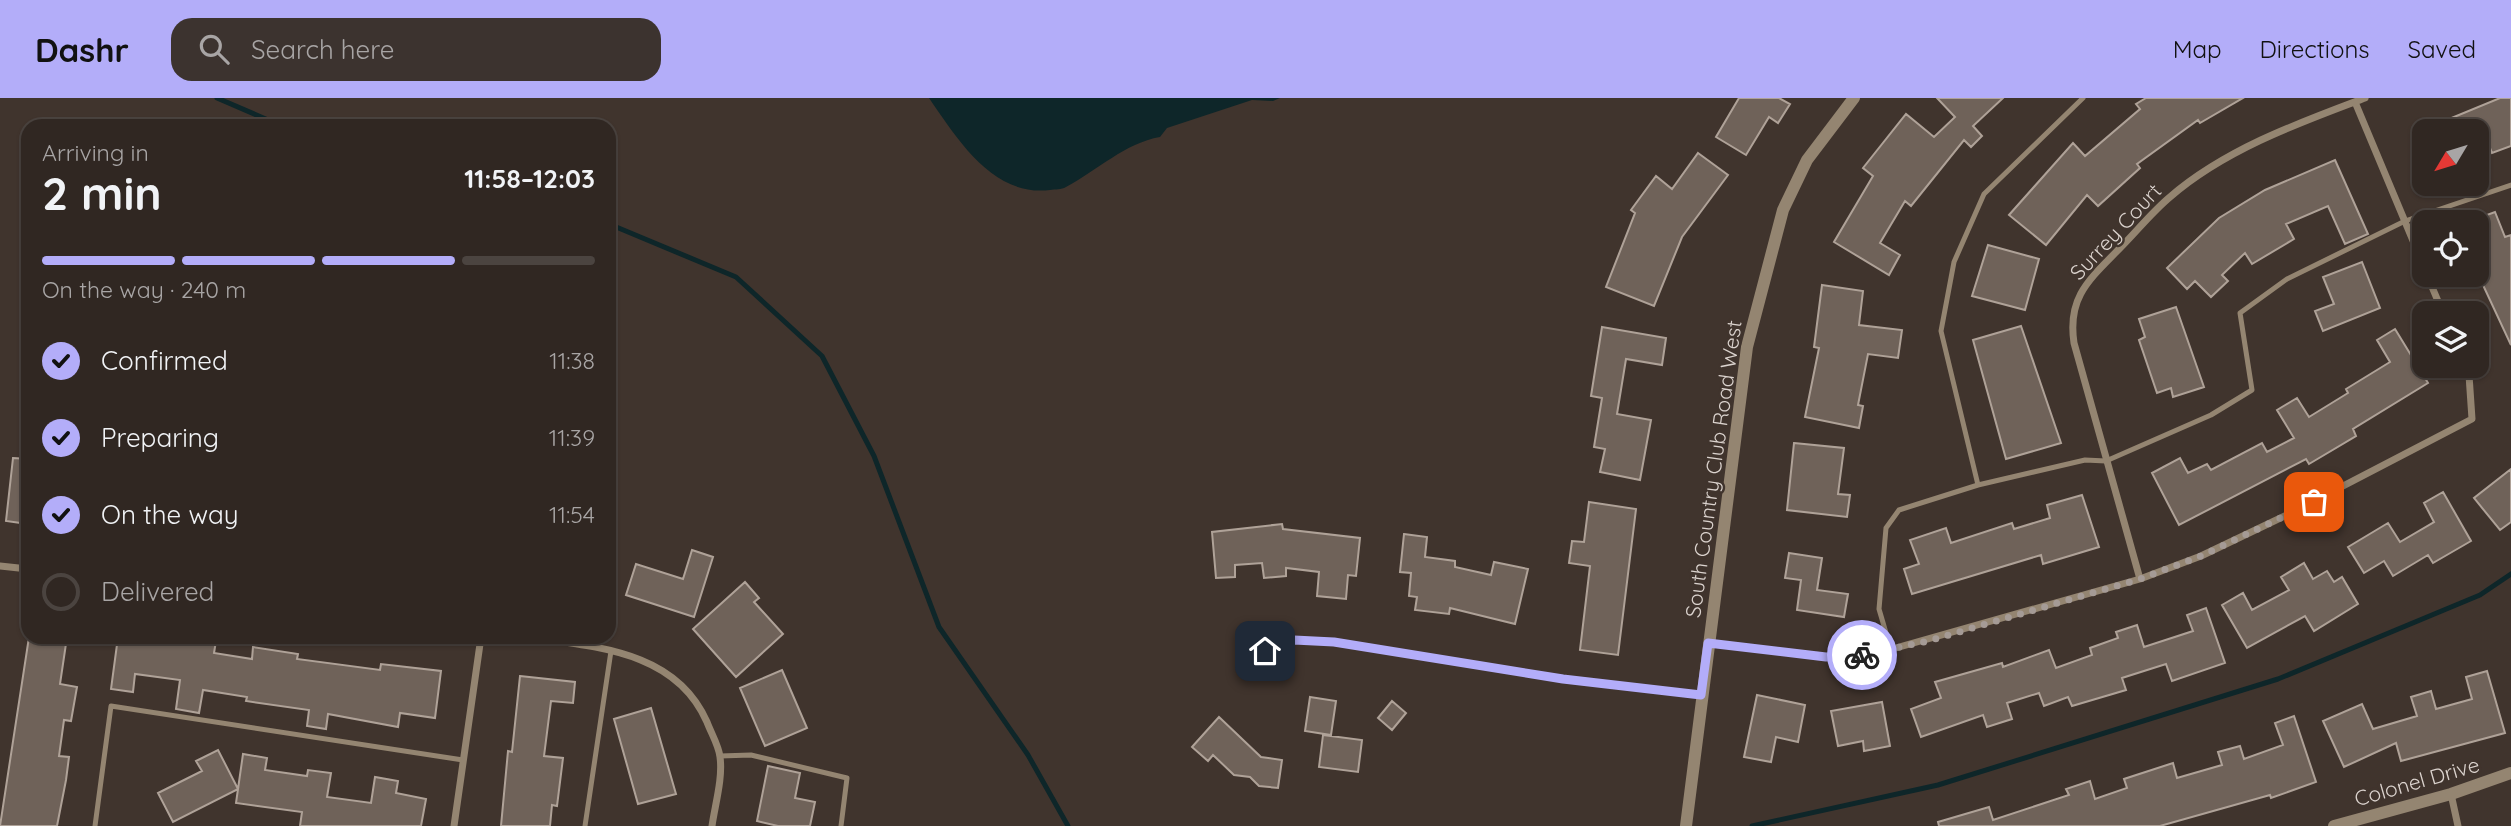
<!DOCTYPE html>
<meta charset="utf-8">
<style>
body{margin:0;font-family:Quicksand,sans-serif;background:#3c332f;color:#f1f3f6;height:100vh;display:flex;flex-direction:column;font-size:26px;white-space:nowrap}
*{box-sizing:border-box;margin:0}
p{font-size:23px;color:#a8a5a5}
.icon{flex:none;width:38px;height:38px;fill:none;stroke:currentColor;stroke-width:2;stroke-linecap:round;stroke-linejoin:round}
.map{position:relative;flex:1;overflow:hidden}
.drawer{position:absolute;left:21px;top:21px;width:595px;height:525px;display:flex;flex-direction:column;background:#302722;border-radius:21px;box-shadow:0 2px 5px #0004,0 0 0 2px #4b4440}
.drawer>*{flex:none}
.needle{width:46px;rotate:232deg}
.controls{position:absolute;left:2412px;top:21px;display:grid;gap:14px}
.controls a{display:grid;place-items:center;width:77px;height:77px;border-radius:14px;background:#302722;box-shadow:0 2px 5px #0004,0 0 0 2px #4b4440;font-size:35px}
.pin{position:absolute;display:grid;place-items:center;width:60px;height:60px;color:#fff;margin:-30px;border-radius:14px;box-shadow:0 4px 10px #0006}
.courier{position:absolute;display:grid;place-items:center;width:70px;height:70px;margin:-35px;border:5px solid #b3adf9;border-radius:50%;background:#fff;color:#222;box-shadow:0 2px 9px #0007}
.headline em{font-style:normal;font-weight:700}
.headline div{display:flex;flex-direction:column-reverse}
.headline{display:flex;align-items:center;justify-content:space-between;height:119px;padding:0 21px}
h1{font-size:46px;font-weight:700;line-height:52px}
.bar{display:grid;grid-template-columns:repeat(4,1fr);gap:10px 7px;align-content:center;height:84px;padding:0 21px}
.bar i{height:9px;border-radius:5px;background:#4b4440}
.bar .on{background:#b3adf9}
.bar p{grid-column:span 4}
ol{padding:0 21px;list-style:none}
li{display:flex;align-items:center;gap:21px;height:77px}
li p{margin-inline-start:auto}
li .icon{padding:7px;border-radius:50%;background:#b3adf9;color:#111;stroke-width:4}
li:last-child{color:#a8a5a5}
li i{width:38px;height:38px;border:4px solid #4b4440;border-radius:50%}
header{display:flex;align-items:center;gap:42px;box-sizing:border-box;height:98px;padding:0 35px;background:#b3adf9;color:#111}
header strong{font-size:33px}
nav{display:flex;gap:38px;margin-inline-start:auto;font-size:24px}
.search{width:490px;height:63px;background:#3c332f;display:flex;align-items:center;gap:18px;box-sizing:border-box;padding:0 24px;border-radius:21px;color:#a8a5a5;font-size:26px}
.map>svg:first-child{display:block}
.water{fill:#0e2629}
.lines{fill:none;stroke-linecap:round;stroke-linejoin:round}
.stream{stroke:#0e2629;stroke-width:5}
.building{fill:#6f6259;stroke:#afa298;stroke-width:2}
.service{stroke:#948571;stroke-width:5}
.minor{stroke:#948571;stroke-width:7}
.tertiary{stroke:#948571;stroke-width:12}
.done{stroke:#a59b96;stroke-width:7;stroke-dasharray:0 12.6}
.route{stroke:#b3adf9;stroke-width:9}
.labels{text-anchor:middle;stroke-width:5;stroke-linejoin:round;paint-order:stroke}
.street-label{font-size:21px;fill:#dbd3ce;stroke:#40342d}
</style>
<header>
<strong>Dashr</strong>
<div class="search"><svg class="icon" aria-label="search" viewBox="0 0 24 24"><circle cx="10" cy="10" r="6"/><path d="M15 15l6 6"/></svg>Search here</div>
<nav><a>Map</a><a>Directions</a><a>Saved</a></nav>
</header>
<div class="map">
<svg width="2511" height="728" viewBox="0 0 2511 728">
<rect width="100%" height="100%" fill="#40342d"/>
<path class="water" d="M 929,0 L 1280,0 L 1273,3 L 1252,2 L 1167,30 L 1160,39 C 1125,45 1098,72 1066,89 C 1061,92 1056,91 1050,92 C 993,99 958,42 929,0 Z"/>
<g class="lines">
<path class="stream" d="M 217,0 L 282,28
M 609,126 L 736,179 L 822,258 L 874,358 L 939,529 L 1028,657 L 1068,728
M 1752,728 L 1938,687 L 2278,581 L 2480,497 L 2511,476"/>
</g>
<path class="building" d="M 1739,0 L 1779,0 L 1790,6 L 1778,25 L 1769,19 L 1746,57 L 1716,39 Z
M 1937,0 L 2003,0 L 1973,28 L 1982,38 L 1971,49 L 1964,42 L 1911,108 L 1905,103 L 1880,145 L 1900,157 L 1889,177 L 1834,144 L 1873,78 L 1863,70 L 1906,16 L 1934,39 L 1955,19 Z
M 2146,0 L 2243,0 L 2200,25 L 2198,22 L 2137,66 L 2140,70 L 2098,108 L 2087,97 L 2046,147 L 2009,117 L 2073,45 L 2085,58 L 2140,11 L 2136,6 Z
M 2500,0 L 2511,0 L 2511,48 L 2492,55 L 2483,33 L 2420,33 Z
M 1698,55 L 1728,77 L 1682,139 L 1654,208 L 1606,189 L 1635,115 L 1631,112 L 1656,78 L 1672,91 Z
M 2335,62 L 2368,136 L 2345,146 L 2328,108 L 2286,126 L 2294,141 L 2252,166 L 2245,155 L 2222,177 L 2228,183 L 2211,199 L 2195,183 L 2187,191 L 2167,170 L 2219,120 L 2265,92 Z
M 2495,114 L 2505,139 L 2511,137 L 2511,247 L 2476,172 L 2476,121 Z
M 1988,147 L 2039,161 L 2025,212 L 1972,198 Z
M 2362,164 L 2380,210 L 2323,233 L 2315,213 L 2334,206 L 2323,179 Z
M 1822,187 L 1863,193 L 1859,227 L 1902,232 L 1898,260 L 1868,256 L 1858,307 L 1863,308 L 1859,330 L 1805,319 L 1819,250 L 1814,249 Z
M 2176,209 L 2204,289 L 2173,299 L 2171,290 L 2157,295 L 2139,242 L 2145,239 L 2139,221 Z
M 2021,228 L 2061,345 L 2006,361 L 1973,242 Z
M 1602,229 L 1666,240 L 1662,267 L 1626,261 L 1617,316 L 1651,322 L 1640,382 L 1600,374 L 1605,351 L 1594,349 L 1602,300 L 1591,298 Z
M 2395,231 L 2428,285 L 2353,331 L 2356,338 L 2309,366 L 2306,361 L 2179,427 L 2152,375 L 2180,360 L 2188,375 L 2207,366 L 2211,372 L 2262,345 L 2267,354 L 2294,340 L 2277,312 L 2297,300 L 2309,319 L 2348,295 L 2346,291 L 2390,264 L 2377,242 Z
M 1794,345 L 1844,350 L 1838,396 L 1850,397 L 1847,419 L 1787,412 Z
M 13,360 L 28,361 L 28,426 L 6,423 Z
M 2511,371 L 2511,424 L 2500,432 L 2474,400 Z
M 2443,394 L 2471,443 L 2433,465 L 2428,457 L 2393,478 L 2384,463 L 2364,475 L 2348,449 L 2388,425 L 2400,444 L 2434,424 L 2424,405 Z
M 2082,397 L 2099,449 L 2043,466 L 2041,457 L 1912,496 L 1904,471 L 1919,466 L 1910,442 L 1946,430 L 1951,445 L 2012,425 L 2014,431 L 2050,420 L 2047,407 Z
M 1589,404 L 1636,411 L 1618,557 L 1580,552 L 1590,468 L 1569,465 L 1572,443 L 1584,444 Z
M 1282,426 L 1283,431 L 1360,440 L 1356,478 L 1348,477 L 1346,501 L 1317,498 L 1319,474 L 1286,470 L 1286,478 L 1264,480 L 1262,465 L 1235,467 L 1235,479 L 1216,480 L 1212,434 Z
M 1404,436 L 1427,439 L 1425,459 L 1455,463 L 1455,469 L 1491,477 L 1494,464 L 1528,471 L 1515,526 L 1450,510 L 1449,516 L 1415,512 L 1417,499 L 1409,498 L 1411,475 L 1400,474 Z
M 692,452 L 713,459 L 694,519 L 626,497 L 636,466 L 683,481 Z
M 1789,455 L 1822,460 L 1817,492 L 1848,496 L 1844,519 L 1797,512 L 1801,482 L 1785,480 Z
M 2304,465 L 2313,481 L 2327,473 L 2334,484 L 2342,479 L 2358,506 L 2314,533 L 2305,518 L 2247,550 L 2222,507 L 2243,495 L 2252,512 L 2289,492 L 2281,479 Z
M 745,484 L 759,500 L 754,504 L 783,536 L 736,579 L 693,531 Z
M 2206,510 L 2225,565 L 2172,583 L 2166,566 L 2122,580 L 2126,592 L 2072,608 L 2068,599 L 2044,608 L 2039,595 L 2007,605 L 2012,621 L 1987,629 L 1983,617 L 1921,639 L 1911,611 L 1941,600 L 1935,584 L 2002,565 L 2003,569 L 2049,552 L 2056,570 L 2092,557 L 2090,550 L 2118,540 L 2116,534 L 2137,527 L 2144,549 L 2193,533 L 2187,517 Z
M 29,539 L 67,539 L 60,586 L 77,589 L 71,623 L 64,622 L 59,658 L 69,659 L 66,682 L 57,728 L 0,728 Z
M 118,539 L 190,539 L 216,543 L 214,555 L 252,561 L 253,549 L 298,556 L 297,561 L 380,572 L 381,566 L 441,573 L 435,620 L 400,615 L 398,629 L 328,616 L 326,631 L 307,628 L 309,612 L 246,603 L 247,599 L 203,592 L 199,615 L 176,611 L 180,582 L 135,576 L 133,594 L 111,591 Z
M 782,572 L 807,630 L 765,648 L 740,590 Z
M 2487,573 L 2505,635 L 2401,663 L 2396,645 L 2344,669 L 2323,623 L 2362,606 L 2373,631 L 2417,618 L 2411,599 L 2431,593 L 2436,611 L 2472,601 L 2466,579 Z
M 520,578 L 575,584 L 573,605 L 551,603 L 544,658 L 563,660 L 557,708 L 552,707 L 550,728 L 501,728 L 508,653 L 512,654 Z
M 1757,597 L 1805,607 L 1798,644 L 1776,639 L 1771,664 L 1744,659 Z
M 1310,599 L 1336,603 L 1331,637 L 1305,633 Z
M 1392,603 L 1406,615 L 1392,632 L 1378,620 Z
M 1882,604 L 1890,648 L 1864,653 L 1863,643 L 1838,648 L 1831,613 Z
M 651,610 L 676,696 L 638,706 L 614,621 Z
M 2294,618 L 2316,684 L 2271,700 L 2270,697 L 2160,728 L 1939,728 L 1938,724 L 1989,709 L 1993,722 L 2069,697 L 2066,691 L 2090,683 L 2095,701 L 2127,690 L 2124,681 L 2173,665 L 2177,680 L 2222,667 L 2218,654 L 2240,648 L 2244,661 L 2283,647 L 2275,625 Z
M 1219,619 L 1261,659 L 1282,662 L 1278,690 L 1259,688 L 1250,679 L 1234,677 L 1213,657 L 1208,663 L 1192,649 Z
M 1323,637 L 1362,642 L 1358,674 L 1319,669 Z
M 218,652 L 238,691 L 243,656 L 267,660 L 265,672 L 307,678 L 308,672 L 331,675 L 327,699 L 371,705 L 375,679 L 398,683 L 396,695 L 426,701 L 421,728 L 300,728 L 302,714 L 236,705 L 238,691 L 173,724 L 158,695 L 202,673 L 196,663 Z
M 768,668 L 800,675 L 795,700 L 815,704 L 810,728 L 778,728 L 757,723 Z"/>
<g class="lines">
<path class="service" d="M 1978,387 L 1941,233 L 1954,164 L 1984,96 L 2083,0
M 1891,552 L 1879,511 L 1886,430 L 1899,412 L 1978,387 L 2085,362 L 2106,363 L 2211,317 L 2252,292 L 2240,215 L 2287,181 L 2405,123 L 2511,87
M 720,658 L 751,657 L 847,680 L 841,728
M 95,728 L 111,608 L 463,662
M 585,728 L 611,553"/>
<path class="minor" d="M 2355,4 L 2424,169
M 2427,177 L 2443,215
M 0,468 L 28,471
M 2140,481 L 2074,245 C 2067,198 2090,181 2121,149 C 2137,133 2152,114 2170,99 C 2224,52 2298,25 2365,0
M 529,539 C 597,549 676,553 707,624 C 711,635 719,648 720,659 C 723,680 715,707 712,728
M 1708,545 L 1826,559 L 1871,557 L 2140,481 L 2201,458 L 2291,415 L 2472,321 L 2469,277 L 2465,268
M 1265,553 L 1294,542 L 1334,544 L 1563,581 L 1701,597
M 2451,696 L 2458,728
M 454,728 L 481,539"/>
<path class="tertiary" d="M 1686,728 L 1747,249 L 1783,112 L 1807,62 L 1854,0
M 2334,728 L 2451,696 L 2511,675"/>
</g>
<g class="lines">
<path class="done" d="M 1862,557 L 1928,543 L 2140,481 L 2201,458 L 2314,404"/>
<path class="route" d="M 1265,553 L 1294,542 L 1334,544 L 1563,581 L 1701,597 L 1708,545 L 1826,559 L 1862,557"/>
</g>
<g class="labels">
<g class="street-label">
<text transform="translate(2116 134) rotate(-47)" y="7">Surrey Court</text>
<text transform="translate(1714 371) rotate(-82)" y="7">South Country Club Road West</text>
<text transform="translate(2417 684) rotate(-16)" y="7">Colonel Drive</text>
</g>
</g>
</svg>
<div class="controls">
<a><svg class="needle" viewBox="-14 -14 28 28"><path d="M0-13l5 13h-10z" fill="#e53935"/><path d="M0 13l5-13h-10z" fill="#a8a5a5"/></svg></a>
<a><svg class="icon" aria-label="locate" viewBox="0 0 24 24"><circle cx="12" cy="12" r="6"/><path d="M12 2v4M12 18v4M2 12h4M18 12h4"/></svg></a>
<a><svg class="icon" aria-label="layers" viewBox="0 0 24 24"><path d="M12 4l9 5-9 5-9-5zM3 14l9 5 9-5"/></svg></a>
</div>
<div class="pin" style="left:2314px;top:404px;background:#ea580c"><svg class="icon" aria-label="bag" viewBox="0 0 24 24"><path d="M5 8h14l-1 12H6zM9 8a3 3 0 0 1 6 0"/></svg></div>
<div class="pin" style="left:1265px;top:553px;background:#1f2937"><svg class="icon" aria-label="home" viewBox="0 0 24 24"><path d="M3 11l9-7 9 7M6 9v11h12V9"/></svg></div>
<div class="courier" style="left:1862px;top:557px"><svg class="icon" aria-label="bike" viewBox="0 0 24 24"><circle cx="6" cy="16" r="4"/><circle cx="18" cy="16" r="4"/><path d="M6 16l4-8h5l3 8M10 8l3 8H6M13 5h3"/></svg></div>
<section class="drawer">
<div class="headline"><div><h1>2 min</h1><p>Arriving in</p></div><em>11:58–12:03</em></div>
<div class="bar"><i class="on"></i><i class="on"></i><i class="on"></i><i></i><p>On the way · 240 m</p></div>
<ol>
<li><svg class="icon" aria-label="check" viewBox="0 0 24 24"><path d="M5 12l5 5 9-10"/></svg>Confirmed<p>11:38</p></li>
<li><svg class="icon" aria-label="check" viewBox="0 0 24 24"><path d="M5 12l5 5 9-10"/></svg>Preparing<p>11:39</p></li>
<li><svg class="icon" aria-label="check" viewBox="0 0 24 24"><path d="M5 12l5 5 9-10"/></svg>On the way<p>11:54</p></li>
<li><i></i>Delivered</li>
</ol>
</section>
</div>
